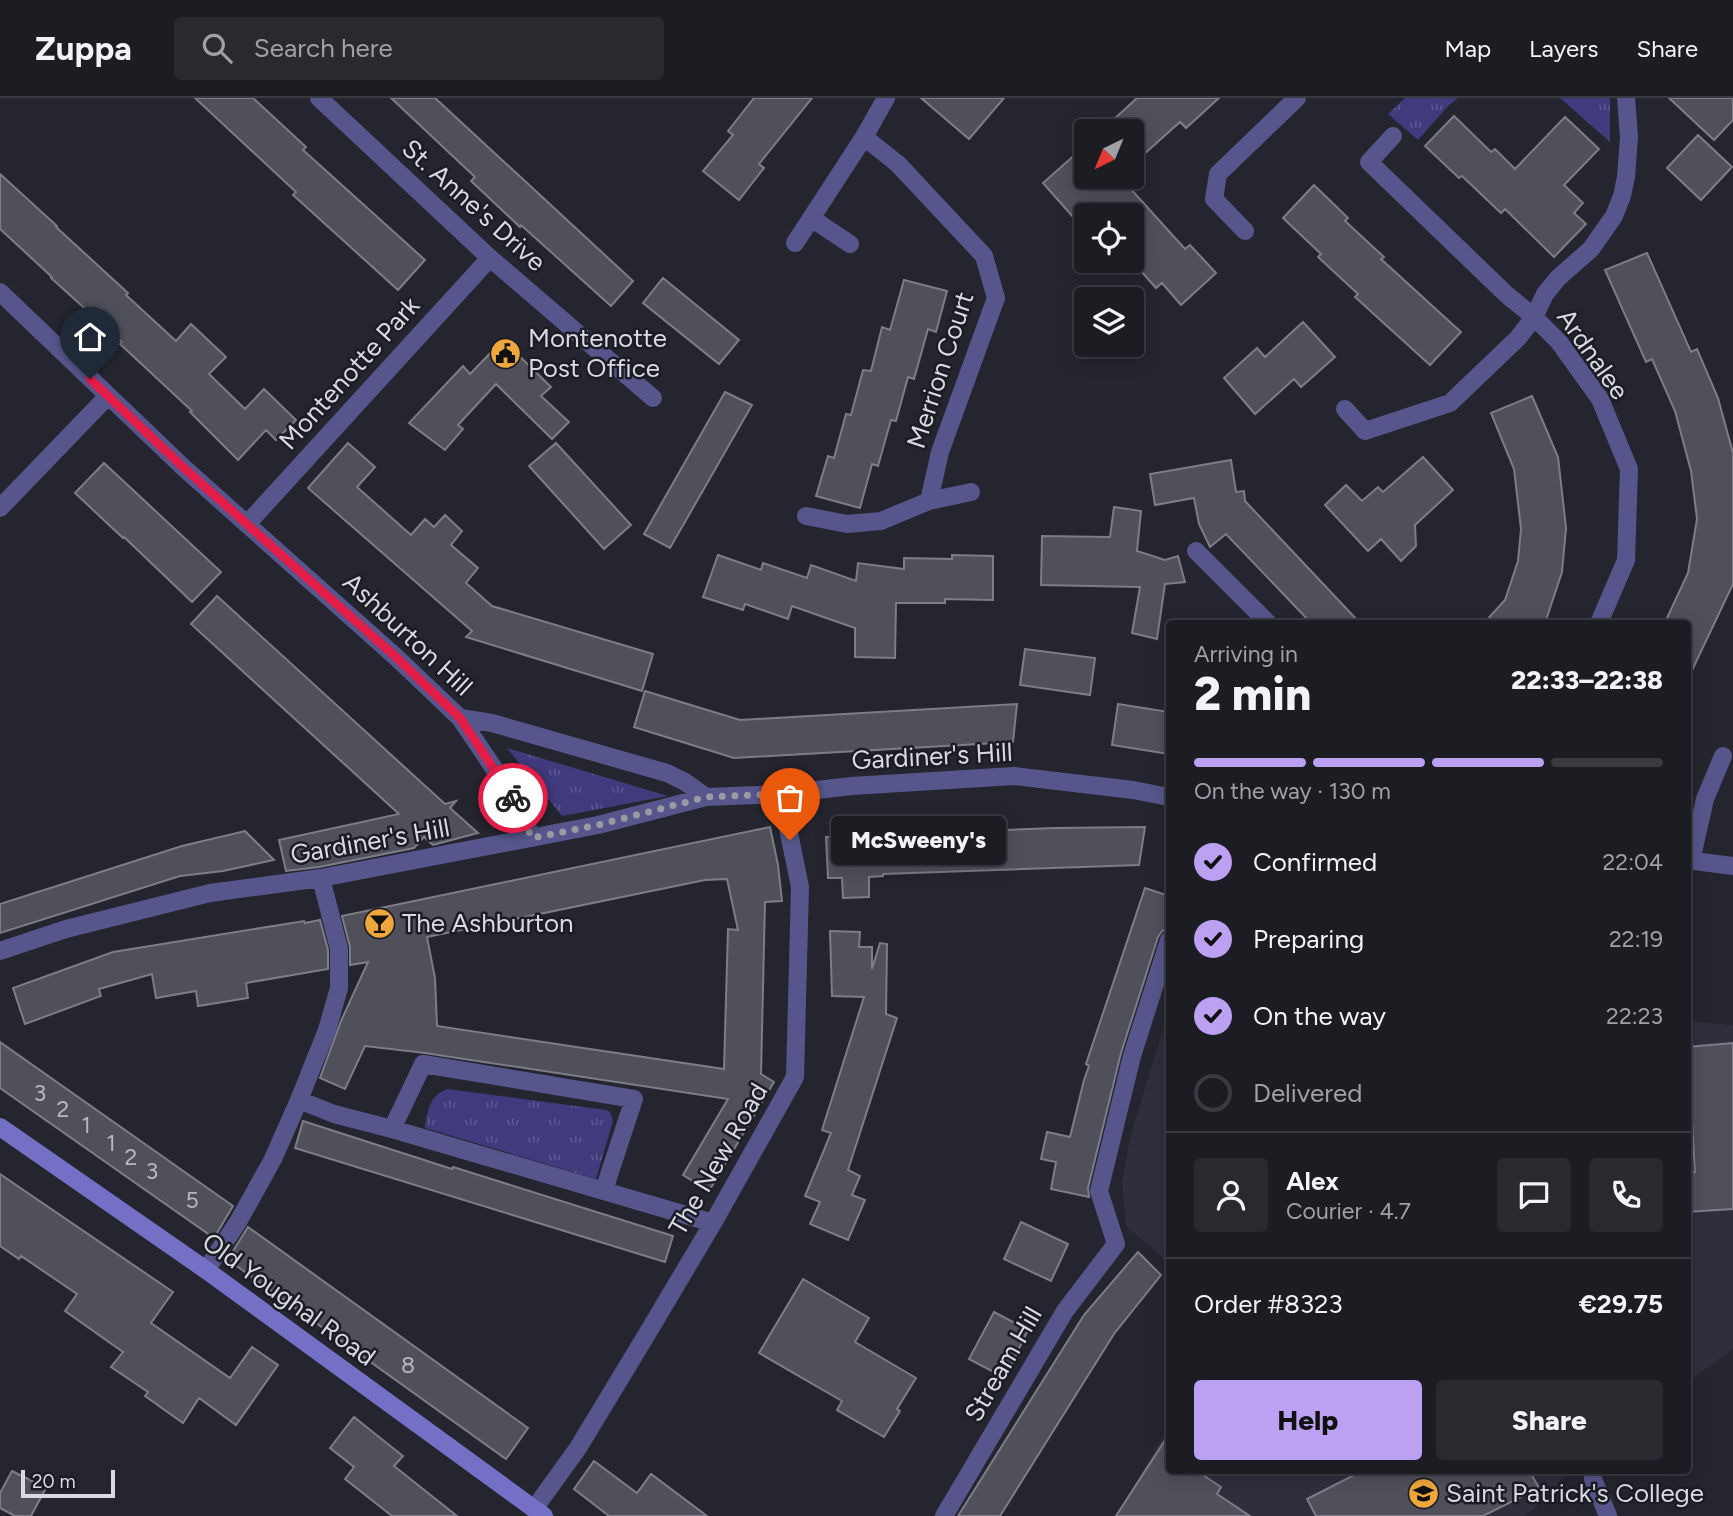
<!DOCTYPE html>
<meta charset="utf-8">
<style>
body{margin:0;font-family:Figtree,sans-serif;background:#292930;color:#f1f3f6;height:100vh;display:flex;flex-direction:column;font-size:26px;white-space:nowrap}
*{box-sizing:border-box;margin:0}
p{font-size:23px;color:#a0a1a6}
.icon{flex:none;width:38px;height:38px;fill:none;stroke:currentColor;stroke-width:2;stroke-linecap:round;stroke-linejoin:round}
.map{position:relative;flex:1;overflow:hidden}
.sheet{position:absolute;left:1166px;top:522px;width:525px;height:854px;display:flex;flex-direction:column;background:#1c1c23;border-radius:7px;box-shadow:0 4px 18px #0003,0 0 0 2px #3a3a41}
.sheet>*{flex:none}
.needle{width:46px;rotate:223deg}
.fabs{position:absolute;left:1074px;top:21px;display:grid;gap:14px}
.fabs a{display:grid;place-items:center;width:70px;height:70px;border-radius:7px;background:#1c1c23;box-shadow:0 4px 18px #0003,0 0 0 2px #3a3a41;font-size:35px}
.scale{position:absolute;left:21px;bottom:18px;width:94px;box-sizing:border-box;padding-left:7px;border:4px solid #d9dae0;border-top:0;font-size:19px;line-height:24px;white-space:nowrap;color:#d9dae0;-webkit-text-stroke:5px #1b1c25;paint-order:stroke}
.pin{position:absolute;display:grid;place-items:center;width:60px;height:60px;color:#fff;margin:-72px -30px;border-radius:50% 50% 50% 0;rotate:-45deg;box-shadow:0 0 7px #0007}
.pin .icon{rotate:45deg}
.courier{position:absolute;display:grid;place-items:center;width:70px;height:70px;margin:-35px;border:5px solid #e11d48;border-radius:50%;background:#fff;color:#222;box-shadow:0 2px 9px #0007}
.bubble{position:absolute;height:49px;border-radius:7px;background:#1c1c23;box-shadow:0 4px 18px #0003,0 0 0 2px #3a3a41;font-size:23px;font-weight:800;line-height:49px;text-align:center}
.summary em{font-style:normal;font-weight:800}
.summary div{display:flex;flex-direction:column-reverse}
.summary{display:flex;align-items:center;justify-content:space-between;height:119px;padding:0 28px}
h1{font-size:46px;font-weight:800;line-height:52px}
.bar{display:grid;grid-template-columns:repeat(4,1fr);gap:10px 7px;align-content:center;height:84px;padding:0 28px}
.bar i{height:9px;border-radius:5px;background:#3a3a41}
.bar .active{background:#bca0f2}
.bar p{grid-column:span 4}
.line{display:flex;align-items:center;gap:18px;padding:0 28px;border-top:2px solid #3a3a41}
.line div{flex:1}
.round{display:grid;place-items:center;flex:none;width:74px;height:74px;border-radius:7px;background:#292930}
ol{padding:0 28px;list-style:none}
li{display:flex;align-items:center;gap:21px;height:77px}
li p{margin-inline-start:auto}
li .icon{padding:7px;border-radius:50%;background:#bca0f2;color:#111;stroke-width:4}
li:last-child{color:#a0a1a6}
li i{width:38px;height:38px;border:4px solid #3a3a41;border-radius:50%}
.button{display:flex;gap:14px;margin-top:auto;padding:14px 28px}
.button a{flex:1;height:80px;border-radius:7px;background:#bca0f2;color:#111;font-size:28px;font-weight:800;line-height:80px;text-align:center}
.button a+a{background:#292930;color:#f1f3f6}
header{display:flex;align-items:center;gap:42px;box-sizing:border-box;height:98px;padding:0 35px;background:#1c1c23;border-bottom:2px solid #3a3a41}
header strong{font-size:33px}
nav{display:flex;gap:38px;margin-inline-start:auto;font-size:24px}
.search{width:490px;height:63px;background:#292930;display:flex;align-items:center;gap:18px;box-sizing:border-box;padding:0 24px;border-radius:7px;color:#a0a1a6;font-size:26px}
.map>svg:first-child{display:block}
.built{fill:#2e2e3d}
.grass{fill:url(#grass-tufts)}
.building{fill:#4f505a;stroke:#7c7d89;stroke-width:2;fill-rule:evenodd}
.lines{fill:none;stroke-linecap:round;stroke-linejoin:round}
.street{stroke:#57568c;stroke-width:18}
.secondary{stroke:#7370c5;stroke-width:18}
.done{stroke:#9a9ba2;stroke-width:7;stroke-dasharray:0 12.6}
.route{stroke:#e11d48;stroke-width:9}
.labels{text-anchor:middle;stroke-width:5;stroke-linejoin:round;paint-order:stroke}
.number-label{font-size:23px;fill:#b6b8be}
.street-label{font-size:26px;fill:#d9dae0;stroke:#1b1c25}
.poi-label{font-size:26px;fill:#d9dae0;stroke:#1b1c25;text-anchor:start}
</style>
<header>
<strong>Zuppa</strong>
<div class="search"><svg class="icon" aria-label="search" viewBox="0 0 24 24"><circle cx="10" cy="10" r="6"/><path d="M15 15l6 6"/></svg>Search here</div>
<nav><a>Map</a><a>Layers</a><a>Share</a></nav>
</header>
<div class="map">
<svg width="1733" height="1418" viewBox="0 0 1733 1418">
<defs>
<pattern id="grass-tufts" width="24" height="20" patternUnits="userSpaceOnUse" patternTransform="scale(1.75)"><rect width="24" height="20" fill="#3f3b7d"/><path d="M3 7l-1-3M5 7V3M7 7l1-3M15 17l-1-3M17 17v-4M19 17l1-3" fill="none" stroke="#5a578f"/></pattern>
</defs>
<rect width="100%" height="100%" fill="#25252f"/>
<path class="built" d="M 1169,911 L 1169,1165 L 1126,1128 L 1122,1084 L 1130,1040 Z
M 1687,923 L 1733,927 L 1733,1251 L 1687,1285 Z
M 1169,1327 L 1169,1372 L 1571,1372 L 1536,1409 L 1524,1418 L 1116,1418 Z"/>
<path class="grass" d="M 1405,0 L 1458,0 L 1448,8 L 1418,42 L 1388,16 Z
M 1560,0 L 1610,0 L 1610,44 Z
M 507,650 L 668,698 L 562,718 Z
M 447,991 L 606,1012 L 610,1014 L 613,1023 L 596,1081 L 425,1030 C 427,1013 430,997 447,991 Z"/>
<path class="building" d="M 195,0 L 253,0 L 306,49 L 303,52 L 425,162 L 398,192 L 293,97 L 296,94 Z
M 391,0 L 435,0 L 633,183 L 611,208 L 521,127 L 520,129 L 471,83 L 475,79 Z
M 754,0 L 812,0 L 759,66 L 764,70 L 739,102 L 703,73 L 733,37 L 728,33 Z
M 921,0 L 1004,0 L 969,41 Z
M 1137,0 L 1219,0 L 1186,30 L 1180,24 L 1132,67 L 1132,33 L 1101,33 Z
M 1669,0 L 1733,0 L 1733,22 L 1714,42 Z
M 1454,18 L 1491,54 L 1495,51 L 1515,71 L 1565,19 L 1599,51 L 1564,87 L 1583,105 L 1574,115 L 1586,126 L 1554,159 L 1505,111 L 1501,115 L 1462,78 L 1459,80 L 1425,48 Z
M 1698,37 L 1732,69 L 1701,102 L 1667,70 Z
M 1087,46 L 1087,79 L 1120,79 L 1185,151 L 1190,147 L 1216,175 L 1181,207 L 1162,185 L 1156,190 L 1132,163 L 1132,117 L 1091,117 L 1085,111 L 1074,120 L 1043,85 Z
M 0,76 L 57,128 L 56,129 L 128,195 L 126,197 L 176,243 L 191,226 L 226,259 L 209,276 L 245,311 L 264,291 L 296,322 L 276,342 L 266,332 L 238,362 L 190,314 L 192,313 L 120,246 L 122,244 L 51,180 L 52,179 L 0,131 Z
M 1314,87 L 1348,120 L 1345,123 L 1384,159 L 1381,161 L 1461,234 L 1430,267 L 1355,199 L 1358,196 L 1318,159 L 1321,156 L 1283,120 Z
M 1647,155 L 1691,254 L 1697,251 L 1718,300 L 1733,355 L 1733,486 L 1687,583 L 1687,525 L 1679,525 L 1667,520 L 1688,475 L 1697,421 L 1691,373 L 1675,313 L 1652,261 L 1646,264 L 1605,172 Z
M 663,180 L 739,242 L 719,266 L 643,205 Z
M 904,182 L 947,193 L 936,234 L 928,231 L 914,281 L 908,279 L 896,323 L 891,322 L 878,368 L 872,366 L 860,410 L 816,398 L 828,358 L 834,360 L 846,316 L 851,317 L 863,272 L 871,273 L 882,229 L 890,232 Z
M 1303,224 L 1335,259 L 1301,289 L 1294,281 L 1255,316 L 1224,280 L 1257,250 L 1265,259 Z
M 503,242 L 551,289 L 541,298 L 569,324 L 552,341 L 496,286 L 458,327 L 463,331 L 445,352 L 409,325 L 463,268 L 470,276 Z
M 725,294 L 752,307 L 670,450 L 644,436 Z
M 1532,298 L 1558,359 L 1566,430 L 1562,474 L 1545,525 L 1484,525 L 1505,502 L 1518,463 L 1521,431 L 1514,371 L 1491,315 Z
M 348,345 L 375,369 L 357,389 L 411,437 L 425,421 L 434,429 L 445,417 L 462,433 L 451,447 L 478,470 L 466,485 L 492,508 L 653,556 L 642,593 L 466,539 L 472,533 L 308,390 Z
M 556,345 L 631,427 L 604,451 L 529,368 Z
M 1423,359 L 1453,392 L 1415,427 L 1416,448 L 1401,463 L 1381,441 L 1368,453 L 1325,407 L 1346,387 L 1362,403 L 1378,389 L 1383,394 Z
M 1231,362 L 1236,394 L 1244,393 L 1245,403 L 1360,525 L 1311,525 L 1226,436 L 1210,449 L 1199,426 L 1194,400 L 1155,407 L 1150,376 Z
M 104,365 L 221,474 L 192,504 L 124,439 L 123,440 L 75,395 Z
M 1114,409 L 1141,413 L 1137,453 L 1165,462 L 1178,458 L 1185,484 L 1165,486 L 1157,541 L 1132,535 L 1140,489 L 1041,487 L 1042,438 L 1110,439 Z
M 718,457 L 761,472 L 763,465 L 807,480 L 811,467 L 856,483 L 858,465 L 904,471 L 904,460 L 952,461 L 952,457 L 993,458 L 993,502 L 945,501 L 945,505 L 896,505 L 895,560 L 855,559 L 855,530 L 792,508 L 788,521 L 745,506 L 743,512 L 703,499 Z
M 217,498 L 445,706 L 456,703 L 450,710 L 478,735 L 433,747 L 424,739 L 414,750 L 319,769 L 286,773 L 279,742 L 399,716 L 191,526 Z
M 1025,551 L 1095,560 L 1090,597 L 1020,587 Z
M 645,593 L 740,622 L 1017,606 L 1013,644 L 734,660 L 634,629 Z
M 1118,606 L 1169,614 L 1169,656 L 1112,647 Z
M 770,729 L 778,767 L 782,803 L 765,804 L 761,976 L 774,984 L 709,1093 L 683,1077 L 728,1001 L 425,955 L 365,948 L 345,991 L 320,980 L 341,923 L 368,864 L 350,867 L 350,849 L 342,818 ZM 727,781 L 738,832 L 728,831 L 724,971 L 437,928 L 435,880 L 427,839 L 705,782 Z
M 1145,729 L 1139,767 L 883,776 L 883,778 L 869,779 L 869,799 L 843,800 L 842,780 L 828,780 L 826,739 L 1054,730 Z
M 245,733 L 274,762 L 223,773 L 180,778 L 0,835 L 0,806 L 182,748 Z
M 1145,790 L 1169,798 L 1169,825 L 1167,831 L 1162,833 L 1158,839 L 1121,955 L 1088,1090 L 1089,1099 L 1051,1091 L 1056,1064 L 1041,1061 L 1047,1034 L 1070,1039 L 1084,982 L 1089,968 L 1086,966 Z
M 320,822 L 328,852 L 328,871 L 246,885 L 248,900 L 198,908 L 196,893 L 156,900 L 152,876 L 99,891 L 101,898 L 25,926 L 13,890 L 113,854 L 304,823 L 305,825 Z
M 830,833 L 860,834 L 859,849 L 872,849 L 872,871 L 880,845 L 887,846 L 886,916 L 897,920 L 848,1072 L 860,1078 L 852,1097 L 865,1102 L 848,1142 L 810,1126 L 820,1104 L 805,1098 L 831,1035 L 822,1032 L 864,899 L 832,898 Z
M 0,944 L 233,1108 L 214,1140 L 0,990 Z
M 1733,945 L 1733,1111 L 1687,1114 L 1687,1075 L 1695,1074 L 1691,1007 L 1687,1007 L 1687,949 Z
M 303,1023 L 452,1071 L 453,1069 L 673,1138 L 665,1164 L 295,1050 Z
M 0,1076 L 173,1194 L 151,1225 L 230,1280 L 252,1249 L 278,1267 L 236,1327 L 199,1300 L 183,1325 L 145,1298 L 148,1294 L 111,1269 L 123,1254 L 65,1213 L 77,1196 L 21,1158 L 19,1161 L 0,1148 Z
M 1021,1124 L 1068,1146 L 1051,1183 L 1004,1161 Z
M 248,1129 L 528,1330 L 506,1361 L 231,1164 L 237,1155 L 233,1153 Z
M 1138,1154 L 1161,1177 L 1114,1236 L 1000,1418 L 958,1418 L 1084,1217 Z
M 803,1181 L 869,1220 L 855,1244 L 916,1280 L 897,1311 L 900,1313 L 884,1339 L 837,1312 L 842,1303 L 759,1255 Z
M 994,1214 L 1028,1232 L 1005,1280 L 969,1261 Z
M 354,1319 L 403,1358 L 394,1368 L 457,1418 L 392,1418 L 345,1381 L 354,1369 L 330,1350 Z
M 1169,1336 L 1169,1372 L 1195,1372 L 1221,1389 L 1217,1396 L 1250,1418 L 1116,1418 Z
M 594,1363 L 637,1395 L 651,1376 L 707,1418 L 609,1418 L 574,1391 Z
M 1364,1372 L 1529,1372 L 1539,1390 L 1483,1418 L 1316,1418 L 1307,1401 Z
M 12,1373 L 46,1390 L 31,1418 L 15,1418 L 0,1410 L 0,1395 Z"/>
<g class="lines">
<path class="street" d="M 319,0 L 490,160 L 653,300
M 886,0 L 864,39 L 898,66 L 984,158 L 996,200 L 940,354 L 929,403
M 1393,38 L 1369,64 L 1507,197 L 1534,219 L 1559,244 L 1600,301 L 1629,371 L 1626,462 L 1599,525
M 811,120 L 850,146
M 1245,133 L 1214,101 L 1218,76 L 1297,0
M 795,145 L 864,39
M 0,194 L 184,370 L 397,560 L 460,620 L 518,706 L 532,740
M 1345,311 L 1365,333 L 1450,305 L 1518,240 L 1534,219 L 1545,196 L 1558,180 L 1591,151 L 1614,118 L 1622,98 L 1626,79 L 1629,39 L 1626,0
M 0,410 L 108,298
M 806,418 L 847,426 L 881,423 L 929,403 L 971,394
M 248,425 L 490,160
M 1196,453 L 1268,525
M 460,620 L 492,625 L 667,675 L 685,684 L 706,699
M 1687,762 L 1733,768
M 1691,763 L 1705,701 L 1723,658
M 0,853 L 66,831 L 210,795 L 321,780 L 598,727 L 706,699 L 781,696 L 852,688 L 1014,678 L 1133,692 L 1169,699
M 299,1002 L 334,1016 L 392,1031 L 713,1125
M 392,1031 L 423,966 L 634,1001 L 604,1092
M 206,1172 L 238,1124 L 273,1061 L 299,1002 L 327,932 L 339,890 L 339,851 L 321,780
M 1593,1381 L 1608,1418
M 534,1411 L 578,1350 L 647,1236 L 713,1125 L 795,979 L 800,789 L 781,696
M 944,1418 L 1065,1213 L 1116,1146 L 1099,1093 L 1132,958 L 1169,842"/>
<path class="secondary" d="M 0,1029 L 206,1172 L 544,1418"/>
</g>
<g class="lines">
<path class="done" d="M 513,700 L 532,740 L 598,727 L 706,699 L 781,696 L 790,742"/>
<path class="route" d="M 90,281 L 184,370 L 397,560 L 460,620 L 513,700"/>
</g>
<defs>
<symbol id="civic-disc" viewBox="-11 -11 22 22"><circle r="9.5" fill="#eea73d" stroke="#1b1c25"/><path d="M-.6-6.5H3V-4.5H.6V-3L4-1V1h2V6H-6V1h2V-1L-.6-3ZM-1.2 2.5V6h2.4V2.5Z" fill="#111"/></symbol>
<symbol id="bar-disc" viewBox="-11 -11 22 22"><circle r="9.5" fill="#eea73d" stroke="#1b1c25"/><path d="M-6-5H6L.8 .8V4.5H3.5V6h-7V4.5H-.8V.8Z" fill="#111"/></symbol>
<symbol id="school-disc" viewBox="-11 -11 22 22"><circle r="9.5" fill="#eea73d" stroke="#1b1c25"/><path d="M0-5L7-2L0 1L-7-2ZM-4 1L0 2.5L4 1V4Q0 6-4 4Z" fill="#111"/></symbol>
</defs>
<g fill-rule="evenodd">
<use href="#civic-disc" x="488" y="238" width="35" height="35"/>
<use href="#bar-disc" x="362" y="808" width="35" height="35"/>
<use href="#school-disc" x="1406" y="1378" width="35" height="35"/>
</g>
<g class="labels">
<g class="number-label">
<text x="40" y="1003">3</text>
<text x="63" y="1019">2</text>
<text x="86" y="1035">1</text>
<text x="111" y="1053">1</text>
<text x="131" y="1067">2</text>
<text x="152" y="1081">3</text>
<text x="192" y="1110">5</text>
<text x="408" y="1275">8</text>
</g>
<g class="street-label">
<text transform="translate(474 107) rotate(42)" y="9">St. Anne's Drive</text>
<text transform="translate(1593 256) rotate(55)" y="9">Ardnalee</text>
<text transform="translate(940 272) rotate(-72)" y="9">Merrion Court</text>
<text transform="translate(349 275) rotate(-48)" y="9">Montenotte Park</text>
<text transform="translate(408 536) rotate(43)" y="9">Ashburton Hill</text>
<text transform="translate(932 658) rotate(-3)" y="9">Gardiner's Hill</text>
<text transform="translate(370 743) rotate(-10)" y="9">Gardiner's Hill</text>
<text transform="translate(718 1061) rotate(-60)" y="9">The New Road</text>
<text transform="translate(289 1201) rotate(36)" y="9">Old Youghal Road</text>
<text transform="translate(1003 1266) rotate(-60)" y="9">Stream Hill</text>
</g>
<g class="poi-label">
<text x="528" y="249">Montenotte<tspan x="528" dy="30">Post Office</tspan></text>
<text x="402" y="834">The Ashburton</text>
<text x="1446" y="1404">Saint Patrick's College</text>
</g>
</g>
</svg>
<div class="fabs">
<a><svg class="needle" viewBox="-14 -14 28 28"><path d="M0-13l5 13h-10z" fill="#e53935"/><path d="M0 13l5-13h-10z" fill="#a0a1a6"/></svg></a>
<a><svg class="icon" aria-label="locate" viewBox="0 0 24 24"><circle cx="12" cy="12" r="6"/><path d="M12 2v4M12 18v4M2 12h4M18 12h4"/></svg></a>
<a><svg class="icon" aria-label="layers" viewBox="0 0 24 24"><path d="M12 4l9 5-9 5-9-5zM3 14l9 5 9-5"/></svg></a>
</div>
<div class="scale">20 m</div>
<div class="pin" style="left:790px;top:742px;background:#ea580c"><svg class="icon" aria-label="bag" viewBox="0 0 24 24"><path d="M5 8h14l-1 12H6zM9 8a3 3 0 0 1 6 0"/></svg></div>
<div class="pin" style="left:90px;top:281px;background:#1f2937"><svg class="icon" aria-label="home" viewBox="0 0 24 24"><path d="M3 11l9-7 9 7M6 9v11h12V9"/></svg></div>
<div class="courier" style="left:513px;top:700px"><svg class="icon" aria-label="bike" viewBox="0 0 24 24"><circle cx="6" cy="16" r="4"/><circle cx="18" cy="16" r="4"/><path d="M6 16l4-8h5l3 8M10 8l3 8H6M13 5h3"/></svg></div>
<div class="bubble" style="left:831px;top:718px;width:175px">McSweeny's</div>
<section class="sheet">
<div class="summary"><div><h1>2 min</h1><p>Arriving in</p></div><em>22:33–22:38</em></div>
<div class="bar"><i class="active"></i><i class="active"></i><i class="active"></i><i></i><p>On the way · 130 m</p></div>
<ol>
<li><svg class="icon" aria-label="check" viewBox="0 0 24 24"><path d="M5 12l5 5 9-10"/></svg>Confirmed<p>22:04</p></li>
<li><svg class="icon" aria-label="check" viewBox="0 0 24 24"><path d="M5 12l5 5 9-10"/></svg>Preparing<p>22:19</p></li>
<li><svg class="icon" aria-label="check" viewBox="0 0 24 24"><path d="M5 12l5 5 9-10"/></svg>On the way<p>22:23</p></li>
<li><i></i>Delivered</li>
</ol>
<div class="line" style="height:126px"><a class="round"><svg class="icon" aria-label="person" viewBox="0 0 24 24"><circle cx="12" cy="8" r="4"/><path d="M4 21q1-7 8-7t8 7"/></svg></a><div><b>Alex</b><p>Courier · 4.7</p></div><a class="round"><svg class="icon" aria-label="chat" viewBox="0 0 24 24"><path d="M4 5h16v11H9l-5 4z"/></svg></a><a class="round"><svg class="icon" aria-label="phone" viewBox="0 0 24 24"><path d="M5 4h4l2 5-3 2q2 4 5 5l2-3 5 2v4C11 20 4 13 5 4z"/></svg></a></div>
<div class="line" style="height:91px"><div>Order #8323</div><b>€29.75</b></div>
<div class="button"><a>Help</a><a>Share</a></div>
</section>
</div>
